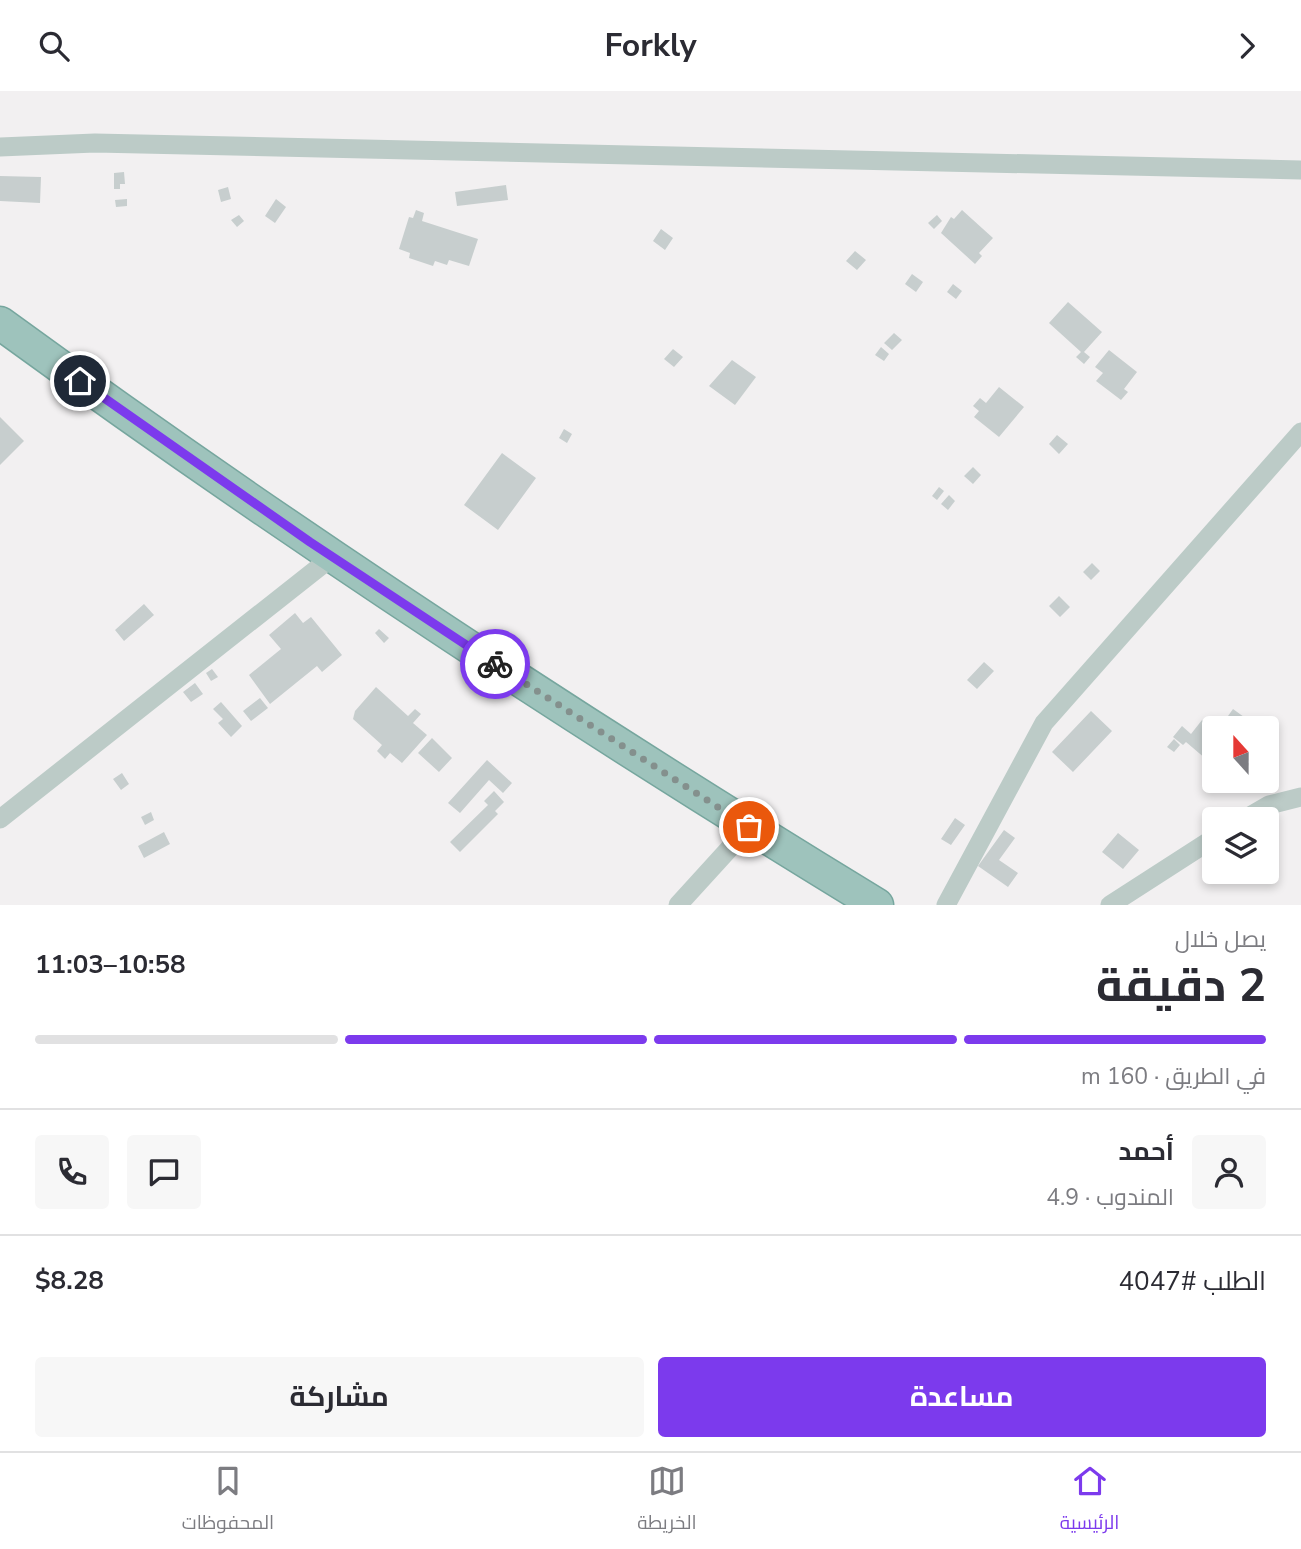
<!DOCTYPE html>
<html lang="ar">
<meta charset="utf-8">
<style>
body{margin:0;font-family:"Nunito Sans",Cairo,sans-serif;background:#f7f7f7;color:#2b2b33;direction:rtl;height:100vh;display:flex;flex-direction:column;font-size:26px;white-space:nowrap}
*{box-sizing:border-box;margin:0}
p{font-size:23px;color:#7c7c81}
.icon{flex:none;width:38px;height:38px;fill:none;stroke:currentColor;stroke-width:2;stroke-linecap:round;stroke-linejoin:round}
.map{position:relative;height:814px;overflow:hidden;direction:ltr}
.details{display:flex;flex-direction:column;background:#fff;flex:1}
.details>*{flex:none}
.needle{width:46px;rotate:339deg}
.controls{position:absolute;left:1202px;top:625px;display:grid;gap:14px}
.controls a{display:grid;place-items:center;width:77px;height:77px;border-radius:7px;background:#fff;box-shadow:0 4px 10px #0003;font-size:35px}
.pin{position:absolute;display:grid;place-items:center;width:60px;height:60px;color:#fff;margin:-30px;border:4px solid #fff;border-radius:50%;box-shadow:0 2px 7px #0007}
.courier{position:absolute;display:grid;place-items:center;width:70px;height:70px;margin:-35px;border:5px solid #7c3aed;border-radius:50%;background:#fff;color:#222;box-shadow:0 2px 9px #0007}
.head em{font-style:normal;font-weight:700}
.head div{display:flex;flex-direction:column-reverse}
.head{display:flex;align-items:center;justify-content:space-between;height:119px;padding:0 35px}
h1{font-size:46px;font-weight:700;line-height:52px}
.bar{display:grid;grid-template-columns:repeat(4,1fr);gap:10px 7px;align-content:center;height:84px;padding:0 35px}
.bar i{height:9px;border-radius:5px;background:#e1e1e2}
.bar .selected{background:#7c3aed}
.bar p{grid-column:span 4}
.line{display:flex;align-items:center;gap:18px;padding:0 35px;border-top:2px solid #e1e1e2}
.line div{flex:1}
.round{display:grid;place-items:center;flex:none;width:74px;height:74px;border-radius:7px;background:#f7f7f7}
.primary-button{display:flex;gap:14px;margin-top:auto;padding:14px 35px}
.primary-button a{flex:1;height:80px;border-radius:7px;background:#7c3aed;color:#fff;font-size:28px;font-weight:700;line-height:80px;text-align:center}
.primary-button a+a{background:#f7f7f7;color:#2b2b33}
header{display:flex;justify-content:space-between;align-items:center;height:91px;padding:0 35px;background:#fff;font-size:32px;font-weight:700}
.tabs{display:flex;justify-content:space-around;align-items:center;height:98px;border-top:2px solid #e1e1e2;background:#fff;font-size:19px;color:#7c7c81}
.tabs a{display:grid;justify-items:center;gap:4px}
.tabs .selected{color:#7c3aed}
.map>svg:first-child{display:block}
.building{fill:#c7cece}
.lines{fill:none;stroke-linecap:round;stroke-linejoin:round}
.trunk-casing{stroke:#76a69e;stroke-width:35}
.minor{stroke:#bccbc7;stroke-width:19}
.trunk{stroke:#9ec3bc;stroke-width:32}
.done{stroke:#84908d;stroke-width:7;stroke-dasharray:0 12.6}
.route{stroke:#7c3aed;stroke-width:9}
</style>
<header><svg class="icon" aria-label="forward" viewBox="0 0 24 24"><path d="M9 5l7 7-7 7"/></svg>Forkly<svg class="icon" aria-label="search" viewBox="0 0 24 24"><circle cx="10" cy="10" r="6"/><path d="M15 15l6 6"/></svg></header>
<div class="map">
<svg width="1301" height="814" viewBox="0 0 1301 814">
<rect width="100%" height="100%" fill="#f2f0f1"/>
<path class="building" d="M 124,81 L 125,93 L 120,93 L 120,98 L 114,98 L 114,82 Z
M 0,85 L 41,86 L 40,112 L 0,110 Z
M 506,94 L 508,109 L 457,115 L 455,101 Z
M 228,96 L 231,108 L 221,111 L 218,99 Z
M 127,108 L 127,115 L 116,116 L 115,109 Z
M 276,108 L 286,116 L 275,132 L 265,125 Z
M 416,119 L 424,122 L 422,130 L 478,148 L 469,175 L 449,169 L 447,174 L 435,170 L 433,175 L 409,167 L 410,162 L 399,158 L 409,126 L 413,127 Z
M 962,119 L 993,147 L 979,162 L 982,165 L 975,173 L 941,142 L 951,126 L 954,128 Z
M 239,124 L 244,130 L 237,136 L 231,129 Z
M 937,124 L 942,130 L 934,138 L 928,132 Z
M 661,138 L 673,147 L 665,159 L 653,150 Z
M 855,160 L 866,169 L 857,179 L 846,170 Z
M 912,183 L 923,191 L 916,201 L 905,193 Z
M 953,193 L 962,200 L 956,208 L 947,201 Z
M 1068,211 L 1102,241 L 1084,261 L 1090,266 L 1084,273 L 1076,266 L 1081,261 L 1049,232 Z
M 894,242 L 902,249 L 892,259 L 884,252 Z
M 881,256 L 889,263 L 884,270 L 875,264 Z
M 673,258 L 683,266 L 674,276 L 664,268 Z
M 1109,259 L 1137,281 L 1124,298 L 1128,301 L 1121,309 L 1096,290 L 1103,282 L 1095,276 Z
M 732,269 L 756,286 L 735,314 L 709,295 Z
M 999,296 L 1024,316 L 999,346 L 974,326 L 979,320 L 973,315 L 980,307 L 986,312 Z
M 0,326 L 24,350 L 0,374 Z
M 564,338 L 572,343 L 567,352 L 559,347 Z
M 1057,344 L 1068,353 L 1059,363 L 1049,353 Z
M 502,362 L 536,387 L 498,439 L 464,414 Z
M 973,376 L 981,384 L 973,393 L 964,385 Z
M 939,396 L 944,400 L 937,409 L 932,405 Z
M 949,404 L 955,410 L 948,419 L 941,413 Z
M 1092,472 L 1100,480 L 1091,489 L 1083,481 Z
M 1059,505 L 1070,516 L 1060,526 L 1049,515 Z
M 144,513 L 154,524 L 124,550 L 115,539 Z
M 295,522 L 303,532 L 311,526 L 342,564 L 322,581 L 317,575 L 270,613 L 249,584 L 281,558 L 269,544 Z
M 379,538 L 389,547 L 384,552 L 375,542 Z
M 984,571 L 994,580 L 977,598 L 967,589 Z
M 212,578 L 218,586 L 211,590 L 206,582 Z
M 195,592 L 203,603 L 191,611 L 183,601 Z
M 376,596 L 408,625 L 415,618 L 421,623 L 413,632 L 427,644 L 402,672 L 390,662 L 385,668 L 377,660 L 382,654 L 353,628 L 355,620 Z
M 260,607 L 268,617 L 251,630 L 243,620 Z
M 221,611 L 242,635 L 231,646 L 218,632 L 223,628 L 213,618 Z
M 1233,618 L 1244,626 L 1237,637 L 1223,632 Z
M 1091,620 L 1112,640 L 1073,681 L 1052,661 Z
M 1202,629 L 1214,639 L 1213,674 L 1186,651 L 1183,654 L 1173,646 L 1182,635 L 1191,643 Z
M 432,647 L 452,667 L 439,681 L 418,662 Z
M 1174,648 L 1180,654 L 1174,661 L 1167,656 Z
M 487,669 L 512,692 L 503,702 L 489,689 L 460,722 L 448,712 Z
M 122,682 L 129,693 L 121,699 L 113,688 Z
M 494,700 L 504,711 L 495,720 L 498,723 L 460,761 L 450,751 L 488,714 L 484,710 Z
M 151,721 L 154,729 L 145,734 L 141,726 Z
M 955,727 L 965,734 L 951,754 L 941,748 Z
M 1004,739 L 1015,747 L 999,769 L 1018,782 L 1008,796 L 978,775 Z
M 164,741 L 170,753 L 144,767 L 138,755 Z
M 1118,742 L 1139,759 L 1123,778 L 1102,761 Z"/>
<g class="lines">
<defs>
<path id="trunk" d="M 0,232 C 284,439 577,631 877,814"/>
</defs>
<use href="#trunk" class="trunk-casing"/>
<path class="minor" d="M 0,56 L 95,52 L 1301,79
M 0,728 L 332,466
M 1245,728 L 1269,714 L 1301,706
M 678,814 L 749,736
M 946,814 L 1044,632 L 1301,341
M 1110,814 L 1214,747"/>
<use href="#trunk" class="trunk"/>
</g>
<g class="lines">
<path class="done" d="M 495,573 L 749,736"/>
<path class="route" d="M 80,290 L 310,451 L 495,573"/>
</g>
</svg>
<div class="controls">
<a><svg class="needle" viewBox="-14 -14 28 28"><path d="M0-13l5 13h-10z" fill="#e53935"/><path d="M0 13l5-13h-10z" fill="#7c7c81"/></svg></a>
<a><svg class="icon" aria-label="layers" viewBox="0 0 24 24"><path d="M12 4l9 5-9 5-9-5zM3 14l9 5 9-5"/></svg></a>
</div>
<div class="pin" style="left:749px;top:736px;background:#ea580c"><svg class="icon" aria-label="bag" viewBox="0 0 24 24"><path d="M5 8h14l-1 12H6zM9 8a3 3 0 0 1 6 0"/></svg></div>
<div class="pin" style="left:80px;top:290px;background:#1f2937"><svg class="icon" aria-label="home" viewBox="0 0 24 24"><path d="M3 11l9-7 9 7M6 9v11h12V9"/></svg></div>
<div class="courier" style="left:495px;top:573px"><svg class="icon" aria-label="bike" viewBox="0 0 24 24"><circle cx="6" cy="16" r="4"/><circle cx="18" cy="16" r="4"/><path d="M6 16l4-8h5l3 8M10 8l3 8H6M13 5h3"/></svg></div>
</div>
<section class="details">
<div class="head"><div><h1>2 دقيقة</h1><p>يصل خلال</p></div><em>10:58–11:03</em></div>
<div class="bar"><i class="selected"></i><i class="selected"></i><i class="selected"></i><i></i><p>في الطريق · 160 m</p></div>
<div class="line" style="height:126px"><a class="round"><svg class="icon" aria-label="person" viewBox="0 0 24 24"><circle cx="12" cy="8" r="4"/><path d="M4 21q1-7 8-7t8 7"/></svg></a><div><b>أحمد</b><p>المندوب · 4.9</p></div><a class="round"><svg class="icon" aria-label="chat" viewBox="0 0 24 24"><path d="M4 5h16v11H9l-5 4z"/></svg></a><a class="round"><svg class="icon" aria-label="phone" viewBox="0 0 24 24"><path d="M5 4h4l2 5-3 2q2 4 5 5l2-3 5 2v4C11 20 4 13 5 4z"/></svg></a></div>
<div class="line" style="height:91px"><div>الطلب #4047</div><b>$8.28</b></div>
<div class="primary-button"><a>مساعدة</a><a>مشاركة</a></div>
</section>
<nav class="tabs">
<a class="selected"><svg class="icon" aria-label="home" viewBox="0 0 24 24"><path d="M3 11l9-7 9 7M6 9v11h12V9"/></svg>الرئيسية</a>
<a><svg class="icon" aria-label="map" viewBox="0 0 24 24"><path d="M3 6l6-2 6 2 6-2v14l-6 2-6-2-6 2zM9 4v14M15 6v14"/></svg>الخريطة</a>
<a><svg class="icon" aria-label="saved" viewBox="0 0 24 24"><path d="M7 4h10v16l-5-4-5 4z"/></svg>المحفوظات</a>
</nav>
